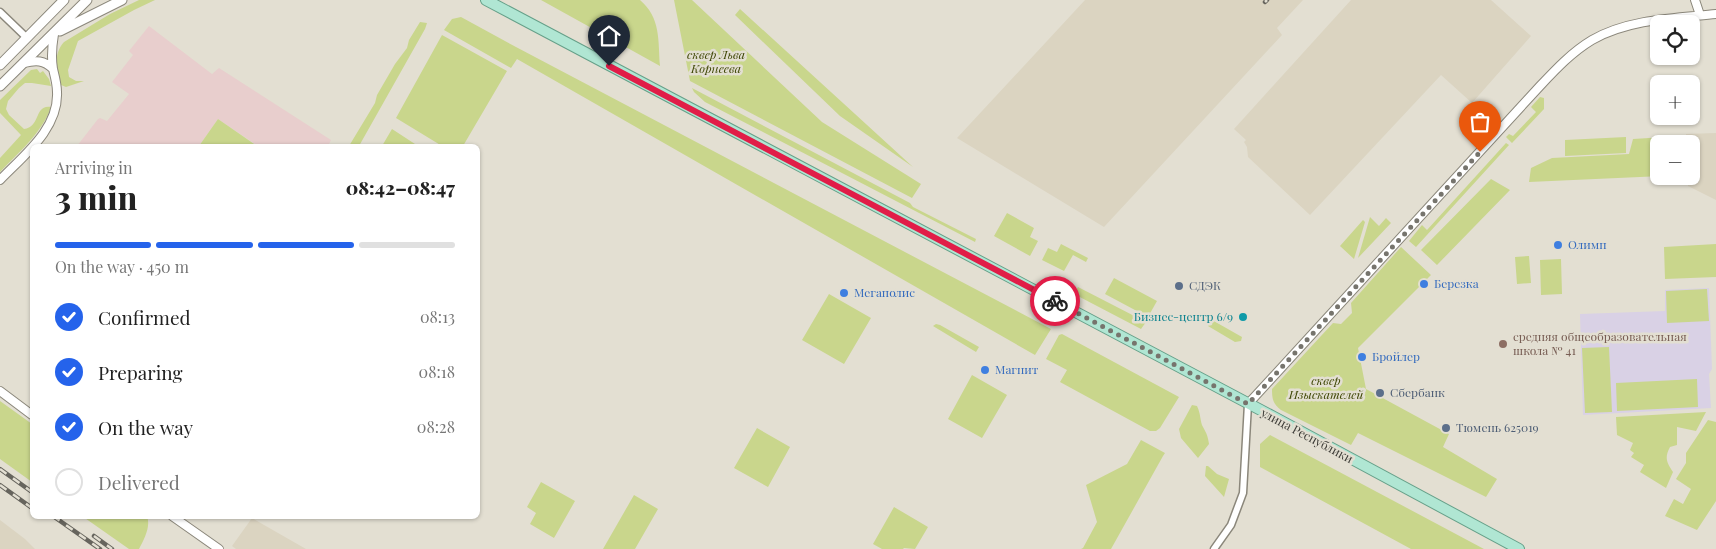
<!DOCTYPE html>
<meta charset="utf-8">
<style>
body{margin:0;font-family:"Playfair Display",serif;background:#f2f2f2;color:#222;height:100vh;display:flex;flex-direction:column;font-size:19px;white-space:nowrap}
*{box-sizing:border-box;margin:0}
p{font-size:16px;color:#767676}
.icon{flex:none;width:28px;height:28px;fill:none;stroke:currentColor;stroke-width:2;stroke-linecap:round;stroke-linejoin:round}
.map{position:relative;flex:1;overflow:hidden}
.panel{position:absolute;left:30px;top:144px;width:450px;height:375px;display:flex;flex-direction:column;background:#fff;border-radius:8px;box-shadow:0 1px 4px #0004}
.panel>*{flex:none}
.buttons{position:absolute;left:1650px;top:15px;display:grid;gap:10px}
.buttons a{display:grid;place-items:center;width:50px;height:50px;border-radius:8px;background:#fff;box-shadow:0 1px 4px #0004;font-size:25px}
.pin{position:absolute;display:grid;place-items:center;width:42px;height:42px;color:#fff;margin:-51px -21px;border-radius:50% 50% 50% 0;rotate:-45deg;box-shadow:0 0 5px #0007}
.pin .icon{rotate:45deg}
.courier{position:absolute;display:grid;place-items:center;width:50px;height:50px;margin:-25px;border:4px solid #e11d48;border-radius:50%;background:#fff;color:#222;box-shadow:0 1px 6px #0007}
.head em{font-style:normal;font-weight:800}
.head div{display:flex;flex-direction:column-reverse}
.head{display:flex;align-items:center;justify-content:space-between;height:85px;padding:0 25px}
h1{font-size:32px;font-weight:800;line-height:38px}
.bar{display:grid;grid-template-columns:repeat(4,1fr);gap:8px 5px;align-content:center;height:60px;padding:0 25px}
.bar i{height:6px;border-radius:4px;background:#e0e0e0}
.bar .current{background:#2563eb}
.bar p{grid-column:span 4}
ol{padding:0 25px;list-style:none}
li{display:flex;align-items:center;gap:15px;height:55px}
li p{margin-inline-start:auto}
li .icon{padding:5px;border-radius:50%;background:#2563eb;color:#fff;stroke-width:4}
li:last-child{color:#767676}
li i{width:28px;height:28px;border:2px solid #e0e0e0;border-radius:50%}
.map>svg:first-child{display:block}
.commercial{fill:#e8cecd}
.built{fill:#dbd4c1}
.education{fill:#d9d1e5}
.green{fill:#c9d68c}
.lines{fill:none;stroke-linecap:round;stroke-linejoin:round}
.minor-casing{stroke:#8b877b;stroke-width:9}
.tertiary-casing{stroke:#8b877b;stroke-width:10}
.secondary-casing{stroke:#8b877b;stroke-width:11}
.primary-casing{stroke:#66a089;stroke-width:12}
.minor{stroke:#fff;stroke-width:6}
.tertiary{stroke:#fff;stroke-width:8}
.secondary{stroke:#fff;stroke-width:9}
.primary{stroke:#b0e6d3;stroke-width:10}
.rail-casing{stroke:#66645d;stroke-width:4.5}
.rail{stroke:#e3dfd2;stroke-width:2.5;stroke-dasharray:8;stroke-linecap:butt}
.done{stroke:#76746d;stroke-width:5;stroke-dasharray:0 9}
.route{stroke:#e11d48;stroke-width:6}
.shop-dot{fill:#3f7fe0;stroke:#e3dfd2;stroke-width:2}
.service-dot{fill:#5c6f8a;stroke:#e3dfd2;stroke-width:2}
.culture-dot{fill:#0f9aa8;stroke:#e3dfd2;stroke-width:2}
.education-dot{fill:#8d6e63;stroke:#e3dfd2;stroke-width:2}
.labels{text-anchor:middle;stroke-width:5;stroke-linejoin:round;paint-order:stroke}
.park-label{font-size:12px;font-style:italic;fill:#3d4503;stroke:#e3dfd2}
.shop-label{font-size:12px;fill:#366cbe;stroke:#e3dfd2;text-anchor:start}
.service-label{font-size:12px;fill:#4e5e75;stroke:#e3dfd2;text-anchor:start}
.culture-label{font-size:12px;fill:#0d838f;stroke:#e3dfd2;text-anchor:end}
.education-label{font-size:12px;fill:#785e54;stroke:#e3dfd2;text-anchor:start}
.street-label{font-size:12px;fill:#3c3b36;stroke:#e3dfd2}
</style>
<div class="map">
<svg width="1716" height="549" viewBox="0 0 1716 549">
<rect width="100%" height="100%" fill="#e3dfd2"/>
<path class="commercial" d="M 149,26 L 212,74 L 219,68 L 331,140 L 328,146 L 258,146 L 218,119 L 199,146 L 77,146 L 98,119 L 100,118 L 107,121 L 129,94 L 112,82 L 133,55 L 129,51 Z"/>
<path class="built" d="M 1085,0 L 1303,0 L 1277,28 L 1282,35 L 1104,227 L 957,138 Z
M 1351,0 L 1491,0 L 1531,36 L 1472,103 L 1441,75 L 1310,215 L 1248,157 L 1247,147 L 1244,142 L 1246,140 L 1234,129 Z
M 1716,133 L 1716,200 L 1688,186 L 1688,176 L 1691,176 L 1691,144 L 1686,144 L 1686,134 Z
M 252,518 L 306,549 L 236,549 L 232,546 Z
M 0,520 L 25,539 L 35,549 L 0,549 Z"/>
<path class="education" d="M 1709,288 L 1712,369 L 1709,374 L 1711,408 L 1583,415 L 1580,314 L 1665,311 L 1665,290 Z"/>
<path class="green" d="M 139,0 L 155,0 L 134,10 L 78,41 L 68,70 L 69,77 L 76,81 L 84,81 L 66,87 L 61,85 C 56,71 53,54 64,42 L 110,14 Z
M 541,0 L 640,0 C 661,18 658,40 660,66 Z
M 674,0 L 692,0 L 822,122 L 921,184 L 912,198 L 690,81 Z
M 740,9 L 913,167 L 840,116 L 735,15 Z
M 461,17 L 516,47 L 1051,329 L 1035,355 L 517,59 L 511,68 L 444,30 L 452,19 Z
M 420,22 L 427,23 L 425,29 L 359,146 L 349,146 L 375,103 L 377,95 L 395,64 L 407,48 L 409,40 Z
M 442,35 L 507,71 L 463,146 L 442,146 L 396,118 Z
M 37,69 L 40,73 L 43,71 L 49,79 L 51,86 L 32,83 L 25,83 L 19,88 L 8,101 L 6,109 L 9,115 L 24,129 C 41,127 34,104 51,107 C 42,133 19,152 0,172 L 0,158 L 21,135 L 0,113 L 0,100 L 31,70 Z
M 692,88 L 910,203 L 913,207 L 976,239 L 975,242 L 705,102 L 694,92 Z
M 1540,97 L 1544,98 L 1544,109 L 1512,143 L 1506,137 L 1509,134 L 1513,136 L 1536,112 L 1531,107 Z
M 218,119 L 257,146 L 199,146 Z
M 392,129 L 415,144 L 415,146 L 382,146 Z
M 1681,136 L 1681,144 L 1659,144 L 1659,176 L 1662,176 L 1529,182 L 1531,168 L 1552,158 L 1629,154 L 1633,139 Z
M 1626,137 L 1626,153 L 1565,156 L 1565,140 Z
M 1506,143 L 1509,145 L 1416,247 L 1409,241 L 1422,225 L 1427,230 Z
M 1491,179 L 1510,190 L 1437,265 L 1421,250 Z
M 1007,213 L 1034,228 L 1030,237 L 1038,241 L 1030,256 L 994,236 Z
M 1370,217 L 1379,226 L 1386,218 L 1391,223 L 1358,258 Z
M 1363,220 L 1365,222 L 1354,259 L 1340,246 Z
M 1061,244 L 1088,258 L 1086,262 L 1073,255 L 1064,271 L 1042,260 L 1048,248 L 1057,252 Z
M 1716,244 L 1716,277 L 1665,279 L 1664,247 Z
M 1401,247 L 1431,275 L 1358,348 L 1366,389 L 1449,434 L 1443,447 L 1497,479 L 1486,497 L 1358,433 L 1351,445 L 1281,410 C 1273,404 1272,399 1272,389 L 1333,323 L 1341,324 L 1352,313 L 1351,303 Z
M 1529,256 L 1531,283 L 1517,284 L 1515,257 Z
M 1561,259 L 1562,294 L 1541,295 L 1540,260 Z
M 1114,278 L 1157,301 L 1148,317 L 1105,294 Z
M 1078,287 L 1146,322 L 1141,329 L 1074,294 Z
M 1707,289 L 1709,321 L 1667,323 L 1666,291 Z
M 829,294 L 871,318 L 844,364 L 802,340 Z
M 1212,320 L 1242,337 L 1241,341 L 1235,342 L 1208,326 Z
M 936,324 L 940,325 L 979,347 L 976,352 L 933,326 Z
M 1062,334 L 1179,397 L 1160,428 L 1156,431 L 1150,431 L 1060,382 L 1067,370 L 1046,359 L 1059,335 Z
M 1609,347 L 1612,412 L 1585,413 L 1582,348 Z
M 972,375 L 1007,395 L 982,438 L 948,419 Z
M 1697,379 L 1698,407 L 1617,411 L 1616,383 Z
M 0,401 L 32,424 L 32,482 L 0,459 Z
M 1192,405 L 1197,406 C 1201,414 1200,422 1203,427 C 1207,434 1208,437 1209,444 L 1198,458 L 1181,438 L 1179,429 Z
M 1706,412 L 1696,431 L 1677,427 L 1677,445 L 1670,447 C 1664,458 1667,463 1673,472 L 1666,488 L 1640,472 L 1644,465 L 1631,457 L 1634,453 L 1630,450 L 1633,443 L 1617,435 L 1616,417 Z
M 1708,420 L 1716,422 L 1716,501 L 1697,530 L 1665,516 L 1674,499 L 1683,504 L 1691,489 L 1676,479 L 1686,463 L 1686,453 Z
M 757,428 L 790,447 L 768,487 L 734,468 Z
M 1270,435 L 1484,549 L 1411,549 L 1260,467 L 1260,444 Z
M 1141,440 L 1165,453 L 1163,456 L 1111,549 L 1081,549 L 1083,548 L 1097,522 L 1086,485 L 1127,464 Z
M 1206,466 L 1208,466 L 1217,474 L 1229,479 L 1224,497 L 1205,476 Z
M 541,482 L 575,501 L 554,538 L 530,524 L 536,513 L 527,507 Z
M 634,495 L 658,509 L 635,549 L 603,549 Z
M 894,507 L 928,527 L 915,549 L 904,548 L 903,549 L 882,549 L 873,544 Z
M 82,516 L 147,516 C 151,527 144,539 139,549 L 129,549 Z"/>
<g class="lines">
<defs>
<path id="minor" d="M 0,12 L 26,37
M 1214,549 L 1231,525 L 1243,493 L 1248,404"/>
<path id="tertiary" d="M 1695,0 L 1700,15
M 24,63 C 36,60 44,60 53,69
M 0,180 C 23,156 59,129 57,92 C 57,84 55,77 53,69 C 51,57 52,46 54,34
M 0,391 L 32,415
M 1248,404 L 1540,86 C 1556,69 1572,52 1592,40 C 1628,19 1676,18 1716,14
M 172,516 L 219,549"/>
<path id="secondary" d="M 60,31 L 122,0
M 0,65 L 64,0
M 0,86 L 87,0"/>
<path id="primary" d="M 486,0 L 1274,417 L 1519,549"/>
</defs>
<use href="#minor" class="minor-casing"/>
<use href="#tertiary" class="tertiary-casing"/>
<use href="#secondary" class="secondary-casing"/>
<use href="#primary" class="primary-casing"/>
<use href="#minor" class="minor"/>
<use href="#tertiary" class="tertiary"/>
<use href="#secondary" class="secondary"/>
<use href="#primary" class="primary"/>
<defs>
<path id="rail" d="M 1265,2 L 1267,0
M 0,469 L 32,492
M 0,485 L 32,508
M 53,516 L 100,549
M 94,536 L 112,549"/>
</defs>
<use href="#rail" class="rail-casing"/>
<use href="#rail" class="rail"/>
</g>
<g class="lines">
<path class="done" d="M 1055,301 L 1248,404 L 1480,152"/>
<path class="route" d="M 609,66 L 1055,301"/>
</g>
<g class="shop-dot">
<circle cx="1558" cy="245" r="5"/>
<circle cx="1424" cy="284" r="5"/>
<circle cx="844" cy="293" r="5"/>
<circle cx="1362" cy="357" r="5"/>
<circle cx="985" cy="370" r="5"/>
</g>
<g class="service-dot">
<circle cx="1179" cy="286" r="5"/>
<circle cx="1380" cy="393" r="5"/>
<circle cx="1446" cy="428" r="5"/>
</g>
<circle class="culture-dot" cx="1243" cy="317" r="5"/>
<circle class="education-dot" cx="1503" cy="344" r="5"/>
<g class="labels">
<g class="park-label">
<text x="716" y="59">сквер Льва<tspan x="716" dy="14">Корнеева</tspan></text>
<text x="1326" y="385">сквер<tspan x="1326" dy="14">Изыскателей</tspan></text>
</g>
<g class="shop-label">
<text x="1568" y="249">Олимп</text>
<text x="1434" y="288">Березка</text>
<text x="854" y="297">Мегаполис</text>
<text x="1372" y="361">Бройлер</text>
<text x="995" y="374">Магнит</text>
</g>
<g class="service-label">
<text x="1189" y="290">СДЭК</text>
<text x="1390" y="397">Сбербанк</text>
<text x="1456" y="432">Тюмень 625019</text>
</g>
<g class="culture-label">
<text x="1233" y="321">Бизнес-центр 6/9</text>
</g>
<g class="education-label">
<text x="1513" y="341">средняя общеобразовательная<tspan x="1513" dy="14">школа № 41</tspan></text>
</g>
<g class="street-label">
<text transform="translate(1307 436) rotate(28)" y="4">улица Республики</text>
</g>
</g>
</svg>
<div class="buttons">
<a><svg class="icon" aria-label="locate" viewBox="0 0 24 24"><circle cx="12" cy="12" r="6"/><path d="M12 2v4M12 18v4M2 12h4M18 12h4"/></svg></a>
<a>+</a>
<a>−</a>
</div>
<div class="pin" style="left:1480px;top:152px;background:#ea580c"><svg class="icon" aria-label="bag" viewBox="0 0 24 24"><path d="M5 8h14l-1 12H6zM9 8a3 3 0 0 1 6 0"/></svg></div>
<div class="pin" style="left:609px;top:66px;background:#1f2937"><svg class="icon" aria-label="home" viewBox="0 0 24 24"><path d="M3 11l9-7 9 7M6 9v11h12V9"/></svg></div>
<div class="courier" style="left:1055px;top:301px"><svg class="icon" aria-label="bike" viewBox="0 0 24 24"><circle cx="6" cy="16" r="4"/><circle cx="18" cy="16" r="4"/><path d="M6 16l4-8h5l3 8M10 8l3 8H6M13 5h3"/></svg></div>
<section class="panel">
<div class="head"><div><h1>3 min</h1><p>Arriving in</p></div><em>08:42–08:47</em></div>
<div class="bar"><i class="current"></i><i class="current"></i><i class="current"></i><i></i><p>On the way · 450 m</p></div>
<ol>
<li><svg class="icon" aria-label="check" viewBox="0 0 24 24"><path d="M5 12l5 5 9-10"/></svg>Confirmed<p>08:13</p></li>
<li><svg class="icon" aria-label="check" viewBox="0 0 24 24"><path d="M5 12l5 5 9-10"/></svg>Preparing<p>08:18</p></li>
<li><svg class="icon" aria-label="check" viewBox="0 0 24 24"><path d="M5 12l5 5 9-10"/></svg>On the way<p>08:28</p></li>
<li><i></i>Delivered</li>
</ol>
</section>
</div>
